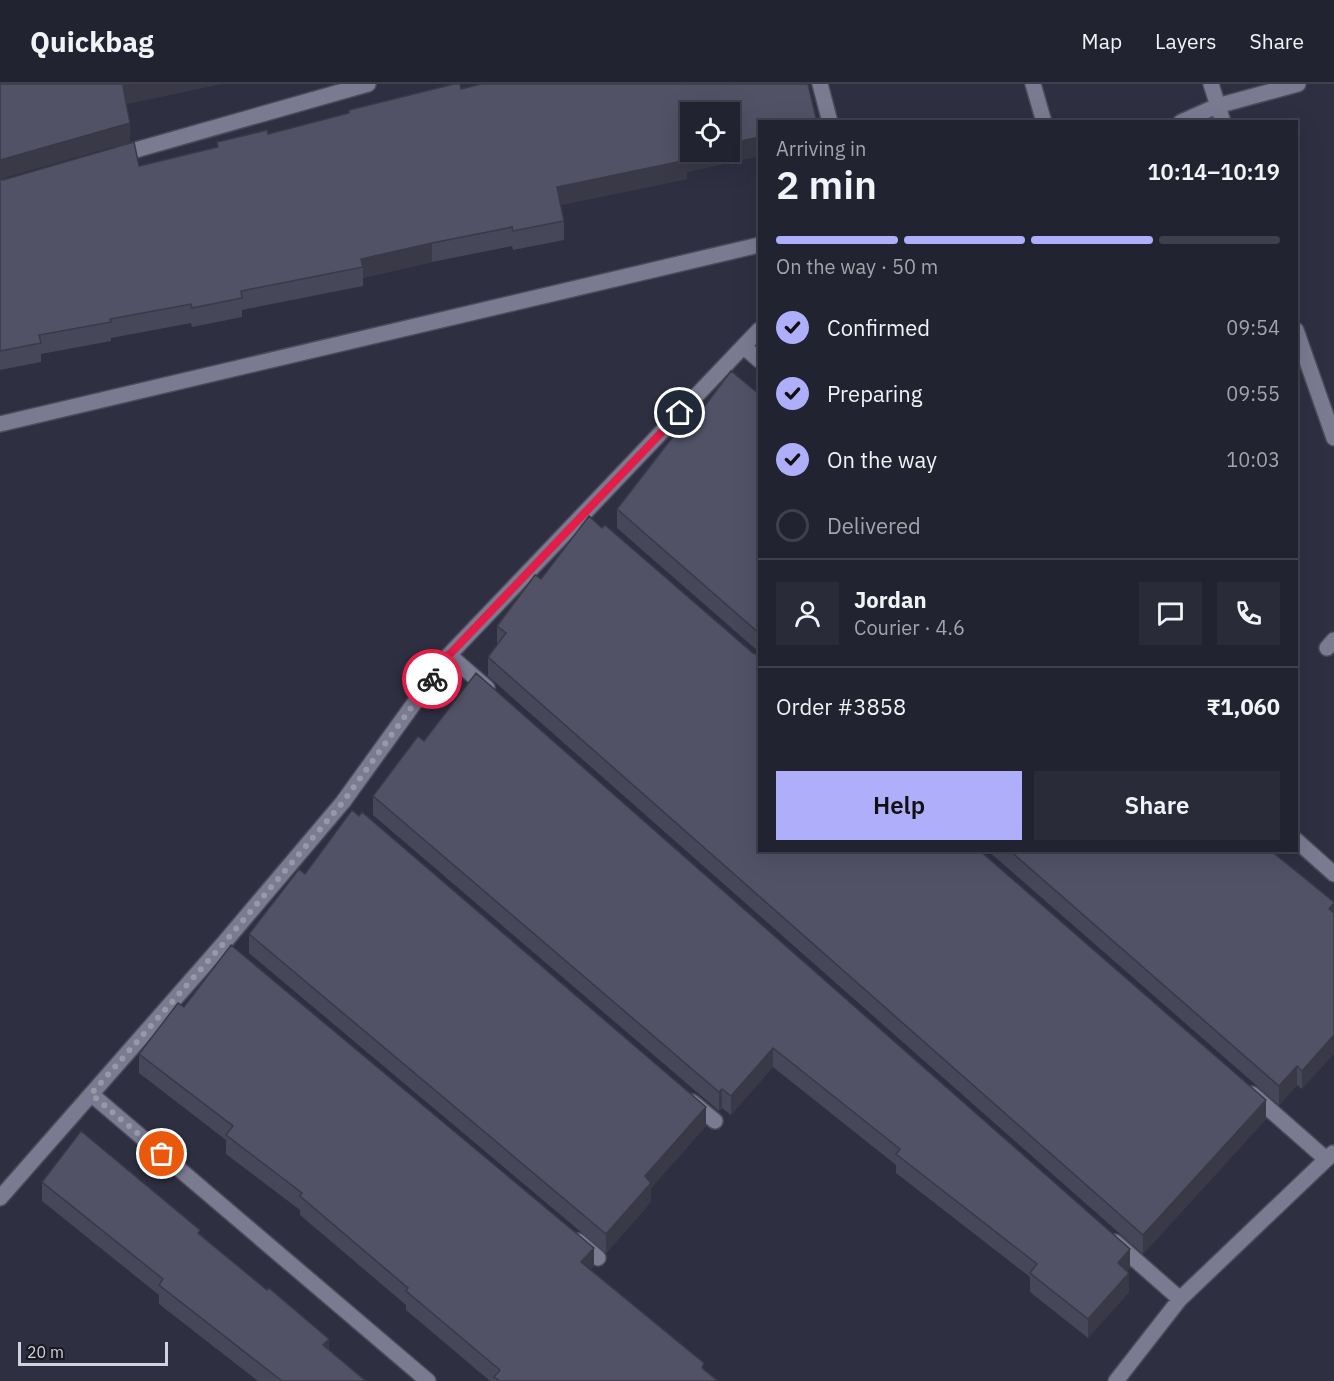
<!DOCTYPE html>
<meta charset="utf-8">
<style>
body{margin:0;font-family:"IBM Plex Sans",sans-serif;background:#2a2b39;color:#f1f3f6;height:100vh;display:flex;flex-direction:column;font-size:22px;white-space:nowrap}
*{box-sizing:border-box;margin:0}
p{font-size:20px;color:#a2a4ab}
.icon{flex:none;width:33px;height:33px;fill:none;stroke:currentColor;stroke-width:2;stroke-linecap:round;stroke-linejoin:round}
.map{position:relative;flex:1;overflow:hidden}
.panel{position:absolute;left:758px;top:36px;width:540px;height:732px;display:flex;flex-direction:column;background:#222331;border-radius:0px;box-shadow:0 6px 24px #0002,0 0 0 2px #3f404d}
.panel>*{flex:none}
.controls{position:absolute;left:680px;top:18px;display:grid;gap:12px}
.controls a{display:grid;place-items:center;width:60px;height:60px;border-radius:0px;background:#222331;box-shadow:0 6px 24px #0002,0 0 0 2px #3f404d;font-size:30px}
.scale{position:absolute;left:18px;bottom:15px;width:150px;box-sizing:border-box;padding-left:6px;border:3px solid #d1d2de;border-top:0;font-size:16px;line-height:21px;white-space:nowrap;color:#d1d2de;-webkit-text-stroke:4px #181820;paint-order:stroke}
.pin{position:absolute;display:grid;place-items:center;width:51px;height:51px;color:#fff;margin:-26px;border:3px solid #fff;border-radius:50%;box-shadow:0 2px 6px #0007}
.courier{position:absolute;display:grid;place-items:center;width:60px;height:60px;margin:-30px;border:4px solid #e11d48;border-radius:50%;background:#fff;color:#222;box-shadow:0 2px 8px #0007}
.overview em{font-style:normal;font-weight:600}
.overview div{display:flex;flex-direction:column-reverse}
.overview{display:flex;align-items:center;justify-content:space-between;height:102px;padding:0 18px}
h1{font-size:39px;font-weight:600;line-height:45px}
.bar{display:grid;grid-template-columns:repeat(4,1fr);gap:9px 6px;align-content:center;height:72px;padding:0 18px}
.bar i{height:8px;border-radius:4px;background:#3f404d}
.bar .current{background:#aeaefb}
.bar p{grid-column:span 4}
.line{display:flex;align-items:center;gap:15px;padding:0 18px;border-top:2px solid #3f404d}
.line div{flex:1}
.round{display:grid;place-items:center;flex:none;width:63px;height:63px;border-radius:0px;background:#2a2b39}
ol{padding:0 18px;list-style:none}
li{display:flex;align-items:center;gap:18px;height:66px}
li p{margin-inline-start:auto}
li .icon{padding:6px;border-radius:50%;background:#aeaefb;color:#111;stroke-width:4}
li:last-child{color:#a2a4ab}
li i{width:33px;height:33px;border:3px solid #3f404d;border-radius:50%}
.cta{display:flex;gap:12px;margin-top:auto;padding:12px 18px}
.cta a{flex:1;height:69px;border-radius:0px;background:#aeaefb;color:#111;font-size:24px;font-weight:600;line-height:69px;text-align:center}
.cta a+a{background:#2a2b39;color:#f1f3f6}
header{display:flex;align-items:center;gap:36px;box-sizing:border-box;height:84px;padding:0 30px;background:#222331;border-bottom:2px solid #3f404d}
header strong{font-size:28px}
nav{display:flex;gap:33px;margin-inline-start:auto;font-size:21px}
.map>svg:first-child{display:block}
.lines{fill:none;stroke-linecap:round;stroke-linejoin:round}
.street-casing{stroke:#4b4b5a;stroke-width:18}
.street{stroke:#7a7b91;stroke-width:15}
.wall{fill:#464758}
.shaded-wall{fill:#393947}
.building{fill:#515266;stroke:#393947;stroke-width:1.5}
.done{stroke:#9899a7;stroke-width:6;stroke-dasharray:0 10.8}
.route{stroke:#e11d48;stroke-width:8}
</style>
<header>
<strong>Quickbag</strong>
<nav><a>Map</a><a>Layers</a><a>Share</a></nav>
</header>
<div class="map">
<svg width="1334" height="1297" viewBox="0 0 1334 1297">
<rect width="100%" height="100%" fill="#2e2f41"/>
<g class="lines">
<defs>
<path id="street" d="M 820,0 L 830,38
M 1033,0 L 1044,38
M 1211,0 L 1223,38
M 1181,38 L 1217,22 L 1298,0
M 118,71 L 368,0
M 1296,246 L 1334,354
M 744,263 L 759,276
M 0,340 L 759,161
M 1327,564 L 1334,556
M 449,571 L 487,604
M 1296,756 L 1334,790
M 91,1010 L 428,1297
M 1252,1010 L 1326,1075
M 692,1018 L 715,1037
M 0,1114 L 223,860 L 343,718 L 449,571 L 759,246
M 578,1157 L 598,1174
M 1115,1158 L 1180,1215
M 1116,1297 L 1180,1215 L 1333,1069"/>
</defs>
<use href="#street" class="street-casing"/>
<use href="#street" class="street"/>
</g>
<path class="wall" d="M 461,5 L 759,38 L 759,72 L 687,88 L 687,95 L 560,121 L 564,137 L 564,156 L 513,166 L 512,162 L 432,178 L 363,194 L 363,202 L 242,226 L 242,233 L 192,243 L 191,239 L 111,254 L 111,257 L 41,270 L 41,278 L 0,286 L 0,95 L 139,82 L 217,63 L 217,58 L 268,50 L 349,30 L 349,26 Z
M 759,310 L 759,568 L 617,444 L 617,425 L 683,351 Z
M 497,542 L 1266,1035 L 1143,1170 L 488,592 L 488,573 L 497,561 Z
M 373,712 L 1130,1184 L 1127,1187 L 1129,1208 L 1088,1254 L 1030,1208 L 1030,1193 L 896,1089 L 896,1081 L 773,983 L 731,1031 L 722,1024 L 719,1027 L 373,731 Z
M 987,766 L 1270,766 L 1334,818 L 1302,1005 L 1297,1001 L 1279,1021 Z
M 305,790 L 706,1042 L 651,1104 L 651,1118 L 606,1169 L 249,869 L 249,850 Z
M 184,923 L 594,1182 L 590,1186 L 718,1297 L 490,1297 L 406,1226 L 406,1221 L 300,1131 L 300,1126 L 226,1070 L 226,1056 L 139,989 L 139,970 Z
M 42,1098 L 200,1150 L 329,1266 L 366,1297 L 258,1297 L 159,1220 L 159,1211 L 42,1117 Z"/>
<path class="shaded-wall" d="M 133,0 L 222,0 L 123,21 L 123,2 Z
M 130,39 L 130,58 L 0,95 L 0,76 Z
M 759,53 L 759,72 L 687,88 L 687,95 L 557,122 L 557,103 L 694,68 L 729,68 L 729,60 Z
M 432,159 L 432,178 L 363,194 L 363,183 L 361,175 Z
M 1334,819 L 1334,838 L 1329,825 Z
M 1334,951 L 1334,970 L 1302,1005 L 1302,987 Z
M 773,964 L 773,983 L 731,1031 L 731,1012 Z
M 1297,982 L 1297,1001 L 1279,1021 L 1279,1002 Z
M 722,1005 L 722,1024 L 719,1027 L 719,1008 Z
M 1266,1016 L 1266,1035 L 1143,1170 L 1143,1151 Z
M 706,1023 L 706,1042 L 651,1104 L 651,1118 L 606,1169 L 606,1150 L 645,1092 Z
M 594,1164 L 594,1182 L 581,1197 L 581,1178 Z
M 1130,1165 L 1130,1184 L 1118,1198 L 1118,1179 Z
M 1129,1189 L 1129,1208 L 1088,1254 L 1088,1235 Z
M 329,1255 L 329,1274 L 323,1261 Z"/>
<path class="building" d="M 0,0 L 133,0 L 123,2 L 130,39 L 0,76 Z
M 454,0 L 460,0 L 461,5 L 481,0 L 808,0 L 817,38 L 759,38 L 759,53 L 729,60 L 729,28 L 690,28 L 690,68 L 694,68 L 685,69 L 687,76 L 557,103 L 564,137 L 513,147 L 512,143 L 432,159 L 361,175 L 363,183 L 241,207 L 242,214 L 192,224 L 191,220 L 110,235 L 111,238 L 39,251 L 41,259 L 0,267 L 0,95 L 3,96 L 134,58 L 139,82 L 218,63 L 217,58 L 267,46 L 268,50 L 349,29 L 349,26 Z
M 731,287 L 759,310 L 759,549 L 617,425 L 678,346 L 683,351 Z
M 589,432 L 602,444 L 605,441 L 753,569 L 759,571 L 759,766 L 979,766 L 1266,1016 L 1143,1151 L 488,573 L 506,549 L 497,542 L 535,491 L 541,495 Z
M 476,589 L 1130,1165 L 1118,1179 L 1129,1189 L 1088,1235 L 1030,1189 L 1037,1180 L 896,1070 L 900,1065 L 773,964 L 731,1012 L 722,1005 L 719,1008 L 373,712 L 418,652 L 424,657 Z
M 352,726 L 359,732 L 362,728 L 706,1023 L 645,1092 L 651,1099 L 606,1150 L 249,850 L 299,785 L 305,790 Z
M 1009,766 L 1270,766 L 1334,818 L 1334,819 L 1329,825 L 1334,829 L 1334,951 L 1302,987 L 1297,982 L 1279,1002 Z
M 231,861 L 594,1164 L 581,1178 L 704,1279 L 702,1284 L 718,1297 L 500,1297 L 494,1293 L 500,1286 L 406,1207 L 408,1204 L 300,1112 L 302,1109 L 226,1051 L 233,1042 L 139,970 L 178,919 L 184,923 Z
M 81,1047 L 200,1146 L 198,1149 L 267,1206 L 269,1204 L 329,1255 L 323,1261 L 366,1297 L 282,1297 L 159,1201 L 163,1195 L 42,1098 Z"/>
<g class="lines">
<path class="done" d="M 162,1070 L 91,1010 L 223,860 L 343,718 L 432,595"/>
<path class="route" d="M 432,595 L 449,571 L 680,329"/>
</g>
</svg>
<div class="controls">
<a><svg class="icon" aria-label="locate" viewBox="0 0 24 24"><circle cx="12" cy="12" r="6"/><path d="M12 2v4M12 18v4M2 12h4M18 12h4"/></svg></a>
</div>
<div class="scale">20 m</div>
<div class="pin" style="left:162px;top:1070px;background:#ea580c"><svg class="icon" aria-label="bag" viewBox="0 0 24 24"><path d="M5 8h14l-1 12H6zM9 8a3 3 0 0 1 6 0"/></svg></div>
<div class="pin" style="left:680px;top:329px;background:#1f2937"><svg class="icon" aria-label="home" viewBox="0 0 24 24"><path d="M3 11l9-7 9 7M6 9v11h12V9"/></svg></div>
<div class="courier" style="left:432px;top:595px"><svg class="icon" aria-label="bike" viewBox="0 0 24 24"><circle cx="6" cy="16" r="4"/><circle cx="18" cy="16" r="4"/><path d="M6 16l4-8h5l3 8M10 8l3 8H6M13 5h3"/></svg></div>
<section class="panel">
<div class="overview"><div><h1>2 min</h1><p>Arriving in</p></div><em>10:14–10:19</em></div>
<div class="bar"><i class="current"></i><i class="current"></i><i class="current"></i><i></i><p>On the way · 50 m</p></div>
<ol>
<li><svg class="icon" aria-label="check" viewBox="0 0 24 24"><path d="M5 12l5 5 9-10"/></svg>Confirmed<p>09:54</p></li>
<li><svg class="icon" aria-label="check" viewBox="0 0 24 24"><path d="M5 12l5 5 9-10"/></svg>Preparing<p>09:55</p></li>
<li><svg class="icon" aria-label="check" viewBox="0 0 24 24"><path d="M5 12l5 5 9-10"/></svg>On the way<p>10:03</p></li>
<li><i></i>Delivered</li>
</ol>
<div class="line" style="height:108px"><a class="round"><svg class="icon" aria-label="person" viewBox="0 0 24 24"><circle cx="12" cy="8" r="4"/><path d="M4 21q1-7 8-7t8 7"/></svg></a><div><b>Jordan</b><p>Courier · 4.6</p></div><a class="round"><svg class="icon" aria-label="chat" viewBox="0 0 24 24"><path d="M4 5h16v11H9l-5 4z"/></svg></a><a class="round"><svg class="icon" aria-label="phone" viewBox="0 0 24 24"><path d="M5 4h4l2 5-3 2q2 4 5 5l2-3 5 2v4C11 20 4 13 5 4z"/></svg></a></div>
<div class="line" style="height:78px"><div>Order #3858</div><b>₹1,060</b></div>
<div class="cta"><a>Help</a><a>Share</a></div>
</section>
</div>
